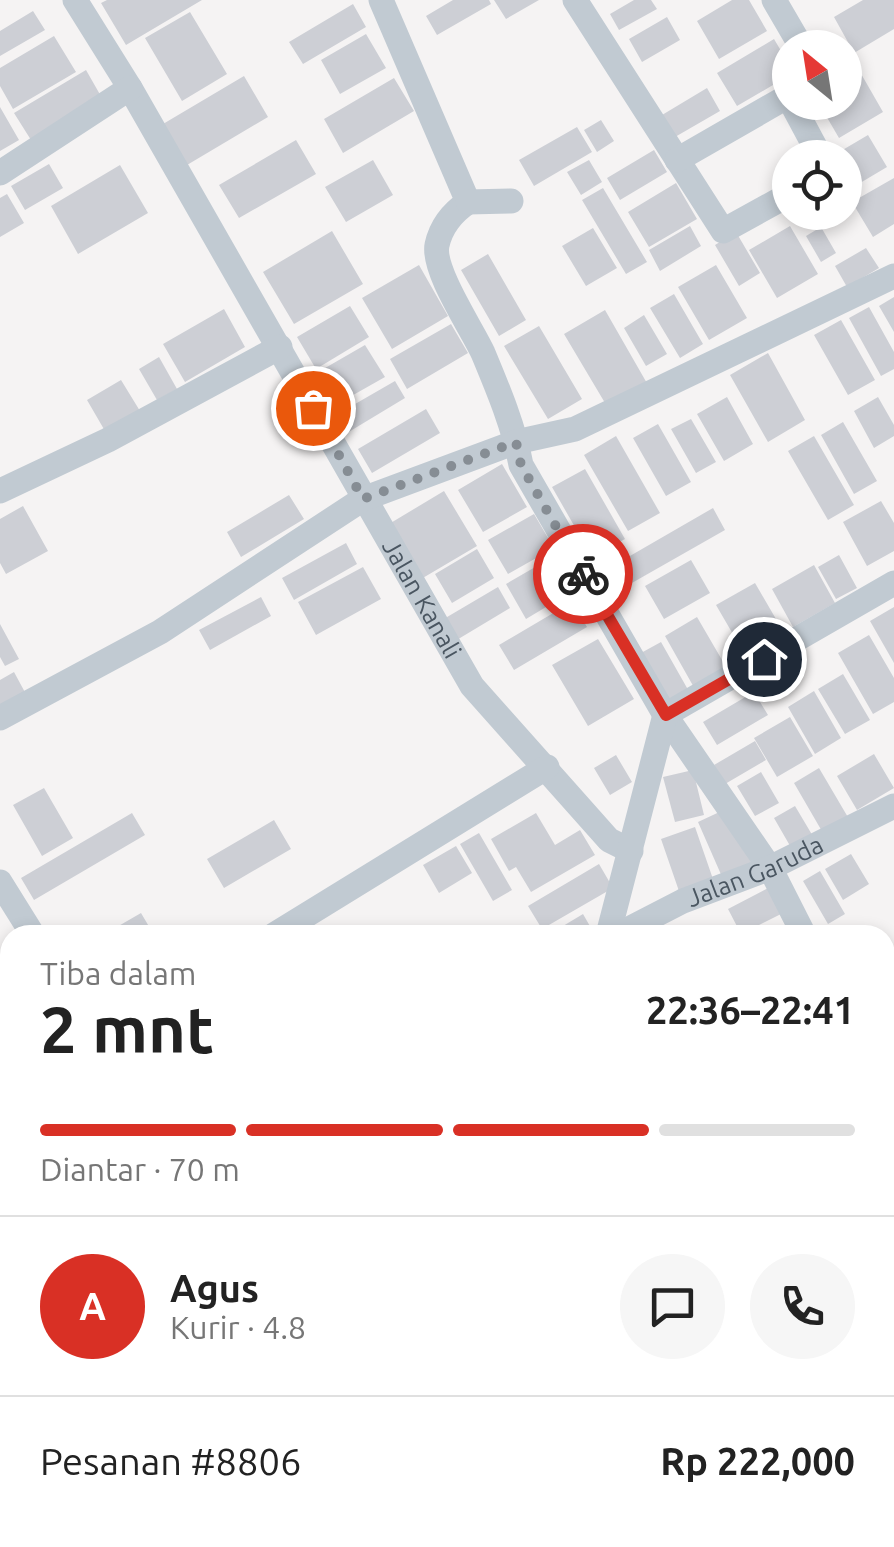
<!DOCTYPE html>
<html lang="id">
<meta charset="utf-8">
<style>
body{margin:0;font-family:Ubuntu,sans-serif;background:#f6f6f6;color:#222;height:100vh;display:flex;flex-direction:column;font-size:38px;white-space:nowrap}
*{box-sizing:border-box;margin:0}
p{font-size:32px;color:#767676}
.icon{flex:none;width:55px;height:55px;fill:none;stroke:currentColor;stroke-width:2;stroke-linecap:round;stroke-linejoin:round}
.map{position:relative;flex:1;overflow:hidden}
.panel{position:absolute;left:0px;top:925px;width:895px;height:622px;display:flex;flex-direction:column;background:#fff;border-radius:30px 30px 0 0;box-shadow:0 5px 15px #0003}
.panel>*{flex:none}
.needle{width:65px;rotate:330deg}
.buttons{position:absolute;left:772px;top:30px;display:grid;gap:20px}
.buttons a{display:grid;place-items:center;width:90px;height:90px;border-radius:50%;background:#fff;box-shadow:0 5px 15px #0003;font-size:50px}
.pin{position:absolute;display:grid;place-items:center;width:85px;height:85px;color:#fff;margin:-42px;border:5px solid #fff;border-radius:50%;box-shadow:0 2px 10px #0007}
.courier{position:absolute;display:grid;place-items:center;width:100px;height:100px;margin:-50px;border:8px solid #d93025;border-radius:50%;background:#fff;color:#222;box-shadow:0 2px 12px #0007}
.overview em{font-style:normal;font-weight:600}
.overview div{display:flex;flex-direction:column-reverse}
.overview{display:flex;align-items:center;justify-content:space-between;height:170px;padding:0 40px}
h1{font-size:65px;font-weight:600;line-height:75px}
.bar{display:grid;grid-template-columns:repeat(4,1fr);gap:15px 10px;align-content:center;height:120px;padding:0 40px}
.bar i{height:12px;border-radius:8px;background:#e0e0e0}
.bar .on{background:#d93025}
.bar p{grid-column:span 4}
.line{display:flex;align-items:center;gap:25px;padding:0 40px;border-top:2px solid #e0e0e0}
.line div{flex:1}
.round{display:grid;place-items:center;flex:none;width:105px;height:105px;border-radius:52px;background:#f6f6f6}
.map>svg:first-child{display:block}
.building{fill:#cdcfd5}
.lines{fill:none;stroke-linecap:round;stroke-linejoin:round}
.street{stroke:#c1cad2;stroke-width:25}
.done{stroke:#868d94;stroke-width:10;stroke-dasharray:0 18}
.route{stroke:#d93025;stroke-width:12}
.labels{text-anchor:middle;stroke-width:8;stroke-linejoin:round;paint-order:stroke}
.street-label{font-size:25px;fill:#4a5661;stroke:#fff}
</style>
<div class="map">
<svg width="894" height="1547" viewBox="0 0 894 1547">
<rect width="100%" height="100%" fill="#f5f3f3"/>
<path class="building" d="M 107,0 L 202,0 L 126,45 L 101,3 Z
M 453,0 L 489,0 L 491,4 L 437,35 L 426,16 Z
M 494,0 L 539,0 L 506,19 Z
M 634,0 L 651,0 L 657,9 L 619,30 L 610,14 Z
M 732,0 L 749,0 L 767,31 L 719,59 L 697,21 Z
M 863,0 L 894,0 L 894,29 L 854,53 L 834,17 Z
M 353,4 L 366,27 L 303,64 L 289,42 Z
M 33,11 L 45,30 L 0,56 L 0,31 Z
M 190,12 L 227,74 L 182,101 L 145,38 Z
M 667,17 L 680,40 L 642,62 L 629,39 Z
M 366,34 L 386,68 L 340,94 L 321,60 Z
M 54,36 L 76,72 L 13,109 L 0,86 L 0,68 Z
M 774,39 L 790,66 L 790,75 L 737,106 L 717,73 Z
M 856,65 L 883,112 L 839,138 L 818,102 L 845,102 L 845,72 Z
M 86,70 L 102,98 L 31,140 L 14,113 Z
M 244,76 L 268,117 L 187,165 L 163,124 Z
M 394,78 L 414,111 L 343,153 L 324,119 Z
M 707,88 L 720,111 L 675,137 L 662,115 Z
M 0,107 L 19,140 L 0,151 Z
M 601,120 L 614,141 L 597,152 L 584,130 Z
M 577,127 L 592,152 L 534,186 L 519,160 Z
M 868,135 L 887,167 L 850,189 L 845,181 L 845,158 L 829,158 Z
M 296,140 L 316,174 L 239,218 L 219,185 Z
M 654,150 L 667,172 L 620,200 L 607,178 Z
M 373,160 L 393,195 L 346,222 L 325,187 Z
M 589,160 L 602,182 L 581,195 L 567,172 Z
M 49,164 L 63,188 L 25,210 L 11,186 Z
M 120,165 L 148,213 L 78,254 L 51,206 Z
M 894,178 L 894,224 L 873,237 L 852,202 Z
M 676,183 L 697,219 L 649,247 L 628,212 Z
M 603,188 L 647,262 L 626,274 L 582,200 Z
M 7,194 L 24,223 L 0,237 L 0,198 Z
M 793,212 L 827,212 L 802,227 Z
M 690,226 L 701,246 L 660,271 L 649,250 Z
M 790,226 L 818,274 L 777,298 L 749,250 Z
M 821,227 L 836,253 L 821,262 L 806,236 Z
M 593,228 L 617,268 L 586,286 L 562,246 Z
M 332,231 L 363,284 L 294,324 L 263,272 Z
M 736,232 L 760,273 L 739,286 L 715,245 Z
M 866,248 L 879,268 L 847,287 L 835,266 Z
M 488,254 L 526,320 L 499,336 L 461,270 Z
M 419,265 L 448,316 L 392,349 L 362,298 Z
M 716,265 L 747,318 L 709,340 L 678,287 Z
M 674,294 L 703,344 L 680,358 L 650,308 Z
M 894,297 L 894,332 L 879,306 Z
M 350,306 L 369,337 L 316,369 L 297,337 Z
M 869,307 L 894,352 L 894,369 L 881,376 L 849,318 Z
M 224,309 L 245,347 L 185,382 L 163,344 Z
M 605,310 L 648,385 L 608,408 L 564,334 Z
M 644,315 L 667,354 L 646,366 L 624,328 Z
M 841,320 L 875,380 L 848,395 L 814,335 Z
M 451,324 L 468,353 L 407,389 L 390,359 Z
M 539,326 L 582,399 L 548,419 L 504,346 Z
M 365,345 L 385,377 L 332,407 L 313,375 Z
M 768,353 L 805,420 L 768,442 L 730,375 Z
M 159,357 L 177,389 L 157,400 L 139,369 Z
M 121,380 L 140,411 L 105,431 L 87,400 Z
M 395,381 L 405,398 L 347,433 L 336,415 Z
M 727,397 L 753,444 L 724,461 L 697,414 Z
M 878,397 L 894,425 L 894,436 L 874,448 L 854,411 Z
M 426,409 L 440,433 L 372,473 L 358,449 Z
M 691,419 L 716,462 L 696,473 L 671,429 Z
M 843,422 L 877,481 L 854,494 L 821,435 Z
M 658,424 L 691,482 L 666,496 L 633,438 Z
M 616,436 L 660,513 L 628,531 L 584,455 Z
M 814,436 L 854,505 L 828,520 L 788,451 Z
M 502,464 L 527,507 L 483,532 L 458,490 Z
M 585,469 L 625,539 L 592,557 L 552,487 Z
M 444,491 L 477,546 L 416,582 L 384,527 Z
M 289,495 L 304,519 L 241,557 L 227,532 Z
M 881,501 L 894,523 L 894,551 L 867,566 L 843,522 Z
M 23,506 L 48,551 L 6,574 L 0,563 L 0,519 Z
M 713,508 L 725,530 L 609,596 L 597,575 Z
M 534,514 L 554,548 L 508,574 L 488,540 Z
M 346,543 L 357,564 L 294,600 L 282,578 Z
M 477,549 L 494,578 L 452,603 L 435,574 Z
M 556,555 L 576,589 L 526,619 L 506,584 Z
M 839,555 L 857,588 L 836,599 L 818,567 Z
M 691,560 L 710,593 L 664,619 L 645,586 Z
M 814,565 L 835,603 L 793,627 L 772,589 Z
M 363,567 L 381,599 L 316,635 L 298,602 Z
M 755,583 L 787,638 L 748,660 L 716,605 Z
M 498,587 L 510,608 L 455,641 L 442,620 Z
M 261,597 L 271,616 L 210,650 L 199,630 Z
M 572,602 L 587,627 L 514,670 L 499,645 Z
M 894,607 L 894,663 L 870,621 Z
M 697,617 L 729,672 L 696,691 L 665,636 Z
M 0,624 L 19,659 L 5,666 L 0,657 Z
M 869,635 L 894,678 L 894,702 L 873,714 L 838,653 Z
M 598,639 L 634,699 L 588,726 L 552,665 Z
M 661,642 L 691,695 L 671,706 L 641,653 Z
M 14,672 L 27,696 L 0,711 L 0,680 Z
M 843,674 L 870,720 L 845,734 L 818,689 Z
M 814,691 L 841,738 L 815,754 L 788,707 Z
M 754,692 L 768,715 L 717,745 L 703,722 Z
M 790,717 L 813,756 L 777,777 L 754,738 Z
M 755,741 L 766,760 L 725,784 L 714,765 Z
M 874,754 L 894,788 L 857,810 L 837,776 Z
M 616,755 L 632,782 L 610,795 L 594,768 Z
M 819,768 L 849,819 L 823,833 L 794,783 Z
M 693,770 L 704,815 L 675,822 L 663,777 Z
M 761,772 L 779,803 L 755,816 L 737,786 Z
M 44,788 L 73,838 L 42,856 L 13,805 Z
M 795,806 L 814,838 L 793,851 L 774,818 Z
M 728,808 L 754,865 L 723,879 L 698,822 Z
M 132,813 L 145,835 L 34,900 L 21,878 Z
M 536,813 L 555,845 L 580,830 L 595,855 L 531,892 L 516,867 L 509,871 L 491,839 Z
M 274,820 L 291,849 L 224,888 L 207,859 Z
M 695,827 L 714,882 L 680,894 L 661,839 Z
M 479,833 L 512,890 L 493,901 L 460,844 Z
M 456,846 L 472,873 L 439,893 L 423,865 Z
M 851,854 L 869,884 L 843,900 L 825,869 Z
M 599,864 L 613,888 L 542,929 L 528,906 Z
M 820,871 L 845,914 L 828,924 L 803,881 Z
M 772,886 L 785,912 L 741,934 L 728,909 Z
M 141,913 L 154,935 L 103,935 Z
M 583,914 L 595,935 L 548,935 Z
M 10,979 L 10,1017 L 0,1023 L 0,984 Z
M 10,1023 L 10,1072 L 0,1055 L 0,1029 Z
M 10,1082 L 10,1120 L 2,1125 L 0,1088 Z
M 890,1151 L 894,1158 L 894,1192 L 885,1197 L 885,1153 Z
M 10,1199 L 10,1237 L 0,1243 L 0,1205 Z
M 10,1252 L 10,1281 L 0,1287 L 0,1258 Z
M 10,1291 L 10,1345 L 0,1328 L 0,1297 Z
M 885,1442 L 894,1460 L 894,1479 L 885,1484 Z
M 10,1466 L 10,1511 L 0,1494 L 0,1472 Z
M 61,1538 L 87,1538 L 92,1547 L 51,1547 L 49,1544 Z
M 98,1538 L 145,1538 L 150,1547 L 103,1547 Z
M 205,1538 L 286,1538 L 289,1547 L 207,1547 Z
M 341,1538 L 378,1538 L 384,1547 L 346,1547 Z
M 438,1538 L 461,1538 L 466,1546 L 439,1547 L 435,1540 Z
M 686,1538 L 715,1538 L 720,1547 L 691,1547 Z
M 726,1538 L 763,1538 L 768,1547 L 731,1547 Z
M 772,1538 L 809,1538 L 811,1541 L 799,1547 L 777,1547 Z"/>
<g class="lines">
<g class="street">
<path id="s1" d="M 75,0 L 130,88 L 472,686 L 609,840 L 631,851"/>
<path d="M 381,0 L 468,202 C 453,212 441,227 437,245 C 432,270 472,329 483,353 C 498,389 514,427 521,465 L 665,715 L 770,868 L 804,935"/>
<path d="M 575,0 L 723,231 L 790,194"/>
<path d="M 774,0 L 802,48"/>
<path d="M 791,102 L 821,158"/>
<path d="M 677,160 L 790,95"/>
<path d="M 0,173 L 130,88"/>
<path d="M 468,202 L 511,201"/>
<path d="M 0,491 L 108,440 L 280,347"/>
<path d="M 0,718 L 160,632 L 363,499 L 516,442 L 575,429 L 894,276"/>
<path d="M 0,882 L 33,935"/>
<path d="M 274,935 L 547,767"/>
<path d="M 608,935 L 665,715 L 894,583"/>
<path id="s2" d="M 617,935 L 683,901 L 770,868 L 894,806"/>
<path d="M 885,1097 L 894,1115"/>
<path d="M 0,1202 L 10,1196"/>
<path d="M 885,1289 L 894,1284"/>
<path d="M 0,1367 L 10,1361"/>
<path d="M 885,1525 L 894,1520"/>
<path d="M 670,1538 L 675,1547"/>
<path d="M 0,1547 L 15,1538"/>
<path d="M 307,1547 L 309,1538"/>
<path d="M 845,1547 L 862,1538"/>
</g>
</g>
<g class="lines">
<path class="done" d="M 313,408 L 363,499 L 516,442 L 521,465 L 583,574"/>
<path class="route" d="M 583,574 L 666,715 L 764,659"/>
</g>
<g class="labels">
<g class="street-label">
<text dy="9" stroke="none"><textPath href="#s1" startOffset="692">Jalan Kanali</textPath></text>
<text dy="9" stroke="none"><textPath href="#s2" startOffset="152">Jalan Garuda</textPath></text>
</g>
</g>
</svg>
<div class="buttons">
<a><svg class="needle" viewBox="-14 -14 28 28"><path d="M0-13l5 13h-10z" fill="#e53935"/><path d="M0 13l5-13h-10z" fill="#767676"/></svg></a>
<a><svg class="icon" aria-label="locate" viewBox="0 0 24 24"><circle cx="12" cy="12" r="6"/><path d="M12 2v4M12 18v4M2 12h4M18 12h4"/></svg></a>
</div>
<div class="pin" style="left:313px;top:408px;background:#ea580c"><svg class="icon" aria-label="bag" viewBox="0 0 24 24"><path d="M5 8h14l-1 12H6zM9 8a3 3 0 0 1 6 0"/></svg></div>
<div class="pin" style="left:764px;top:659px;background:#1f2937"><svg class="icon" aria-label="home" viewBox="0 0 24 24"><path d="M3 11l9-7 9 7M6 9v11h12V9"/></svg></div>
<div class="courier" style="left:583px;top:574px"><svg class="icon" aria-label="bike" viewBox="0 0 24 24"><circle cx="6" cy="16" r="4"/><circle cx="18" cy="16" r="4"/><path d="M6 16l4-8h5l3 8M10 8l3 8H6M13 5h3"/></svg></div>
<section class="panel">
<div class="overview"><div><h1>2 mnt</h1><p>Tiba dalam</p></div><em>22:36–22:41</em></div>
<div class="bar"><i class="on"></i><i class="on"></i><i class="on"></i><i></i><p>Diantar · 70 m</p></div>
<div class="line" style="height:180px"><b class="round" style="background:#d93025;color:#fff">A</b><div><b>Agus</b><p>Kurir · 4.8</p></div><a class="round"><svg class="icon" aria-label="chat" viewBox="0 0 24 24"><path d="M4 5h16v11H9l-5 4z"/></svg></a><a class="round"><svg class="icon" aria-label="phone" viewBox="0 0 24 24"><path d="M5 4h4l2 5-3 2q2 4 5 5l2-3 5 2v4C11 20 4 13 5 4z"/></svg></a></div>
<div class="line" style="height:130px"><div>Pesanan #8806</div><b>Rp 222,000</b></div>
</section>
</div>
